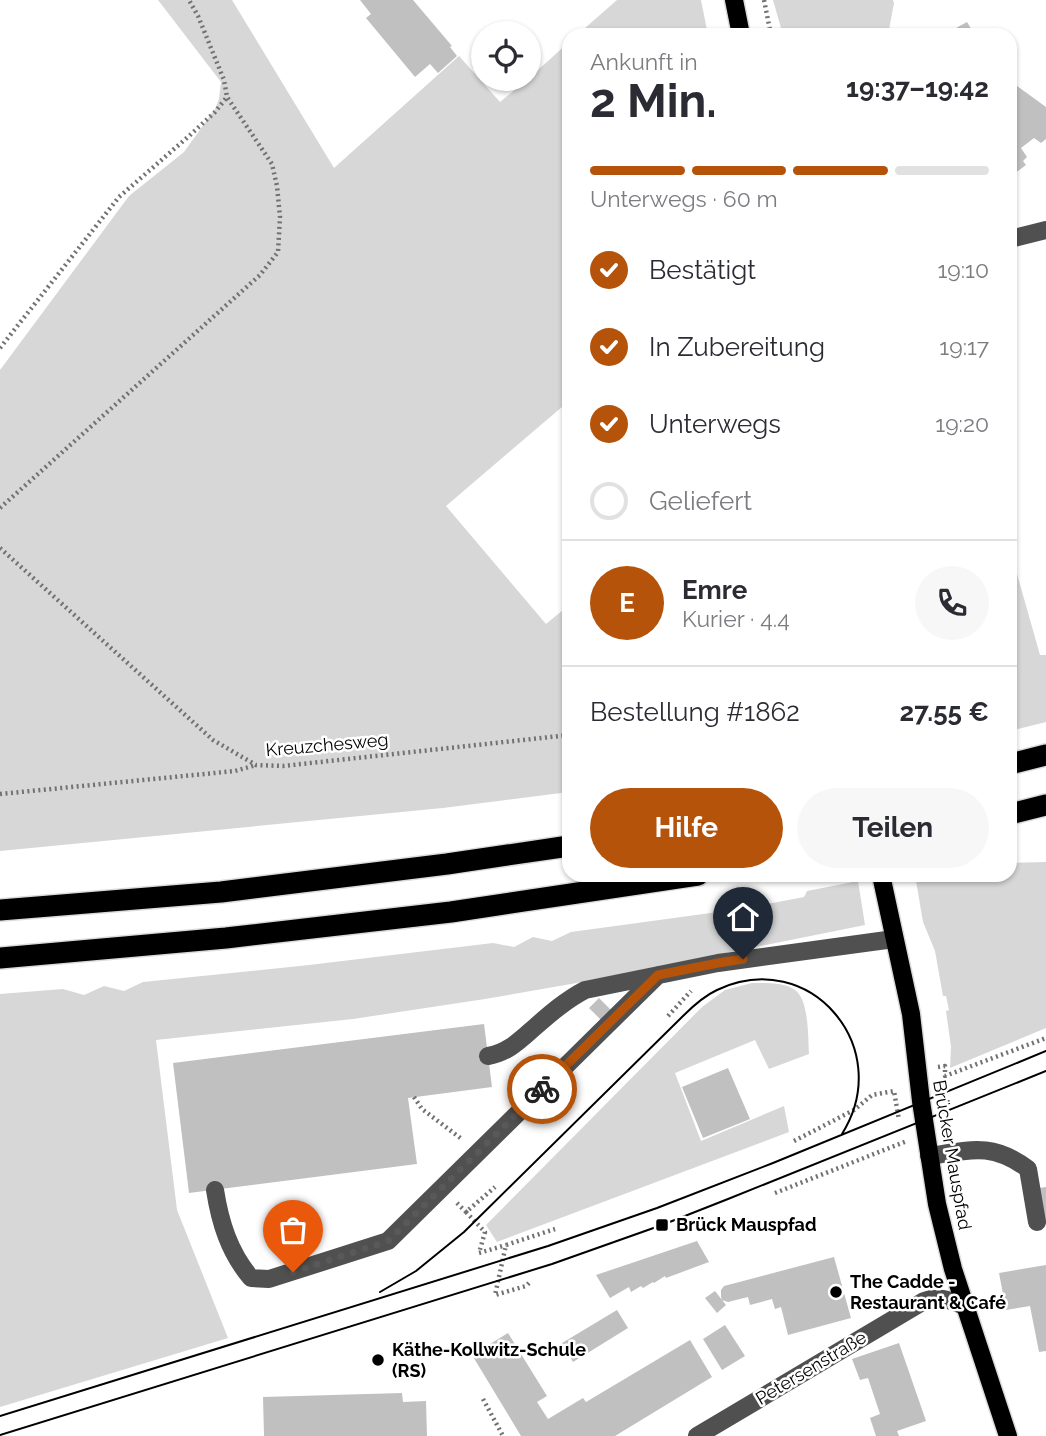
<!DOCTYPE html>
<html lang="de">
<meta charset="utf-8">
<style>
body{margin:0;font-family:Raleway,sans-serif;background:#f7f7f7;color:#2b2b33;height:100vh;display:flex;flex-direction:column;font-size:26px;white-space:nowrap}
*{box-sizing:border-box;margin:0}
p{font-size:23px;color:#7c7c81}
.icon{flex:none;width:38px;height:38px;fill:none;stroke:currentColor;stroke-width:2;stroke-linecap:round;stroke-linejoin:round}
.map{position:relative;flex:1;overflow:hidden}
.panel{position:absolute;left:562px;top:28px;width:455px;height:854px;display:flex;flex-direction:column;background:#fff;border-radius:21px;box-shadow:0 2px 5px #0004}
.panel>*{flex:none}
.tools{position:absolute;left:471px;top:21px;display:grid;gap:14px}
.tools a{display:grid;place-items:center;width:70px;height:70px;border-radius:50%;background:#fff;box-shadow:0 2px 5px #0004;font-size:35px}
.pin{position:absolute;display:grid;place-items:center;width:60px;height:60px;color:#fff;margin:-72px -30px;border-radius:50% 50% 50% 0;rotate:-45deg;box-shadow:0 0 7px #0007}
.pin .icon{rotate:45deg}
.courier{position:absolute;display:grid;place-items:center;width:70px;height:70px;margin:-35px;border:5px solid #b45309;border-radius:50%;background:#fff;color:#222;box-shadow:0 2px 9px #0007}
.overview em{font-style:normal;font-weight:700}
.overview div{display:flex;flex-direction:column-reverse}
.overview{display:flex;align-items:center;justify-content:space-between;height:119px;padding:0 28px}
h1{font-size:46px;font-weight:700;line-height:52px}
.bar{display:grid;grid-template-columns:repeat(4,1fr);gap:10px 7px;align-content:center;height:84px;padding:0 28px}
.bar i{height:9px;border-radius:5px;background:#e1e1e2}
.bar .active{background:#b45309}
.bar p{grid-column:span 4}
.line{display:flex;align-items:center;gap:18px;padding:0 28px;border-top:2px solid #e1e1e2}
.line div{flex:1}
.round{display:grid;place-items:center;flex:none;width:74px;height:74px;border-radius:37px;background:#f7f7f7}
ol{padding:0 28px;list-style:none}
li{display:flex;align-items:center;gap:21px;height:77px}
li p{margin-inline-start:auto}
li .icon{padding:7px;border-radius:50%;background:#b45309;color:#fff;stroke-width:4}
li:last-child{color:#7c7c81}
li i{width:38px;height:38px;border:4px solid #e1e1e2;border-radius:50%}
.button{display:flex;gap:14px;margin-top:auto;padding:14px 28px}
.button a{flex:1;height:80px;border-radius:42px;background:#b45309;color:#fff;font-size:28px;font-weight:700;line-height:80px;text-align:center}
.button a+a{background:#f7f7f7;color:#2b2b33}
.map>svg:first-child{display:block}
.green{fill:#d7d7d7}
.building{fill:#c0c0c0}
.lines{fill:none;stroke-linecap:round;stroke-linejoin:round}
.major-casing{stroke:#dbdbdb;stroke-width:21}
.highway-casing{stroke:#dbdbdb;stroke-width:24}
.path{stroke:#727272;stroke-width:4.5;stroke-dasharray:2 3.5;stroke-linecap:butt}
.minor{stroke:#505050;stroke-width:18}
.major{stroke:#000;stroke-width:18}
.highway{stroke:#000;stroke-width:21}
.tram{stroke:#000;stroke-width:2}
.done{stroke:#595959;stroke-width:7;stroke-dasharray:0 12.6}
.route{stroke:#b45309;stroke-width:9}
.poi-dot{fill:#000;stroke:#fff;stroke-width:2.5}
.labels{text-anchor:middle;stroke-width:5;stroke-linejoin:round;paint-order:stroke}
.street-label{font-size:18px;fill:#000;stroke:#fff}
.poi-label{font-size:18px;font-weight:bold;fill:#000;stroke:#fff;text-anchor:start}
</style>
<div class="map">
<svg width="1046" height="1436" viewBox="0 0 1046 1436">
<rect width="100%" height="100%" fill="#fff"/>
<path class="green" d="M 158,0 L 232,0 L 334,168 L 459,56 L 500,102 L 528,79 L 569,42 L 569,401 L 446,506 L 546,624 L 569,605 L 569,792 L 443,808 L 0,851 L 0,370 L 129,196 L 184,152 L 215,109 L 219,99 L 221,82 Z
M 617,0 L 701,0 L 708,35 L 577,35 Z
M 773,0 L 893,0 L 894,3 L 888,35 L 783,35 Z
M 1010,549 L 1040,655 L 1046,655 L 1046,722 L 1010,731 Z
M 1046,862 L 1046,1028 L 950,1068 L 951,1047 L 946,1011 L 949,1010 L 946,996 L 943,996 L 935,951 L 923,922 L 915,875 L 1010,875 L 1010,863 Z
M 858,881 L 865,925 L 571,984 L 485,999 L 353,1019 L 156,1040 L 177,1210 L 228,1338 L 0,1407 L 0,994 L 63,989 L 84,995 L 104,986 L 124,991 L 143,982 L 309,965 L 493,943 L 514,947 L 533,937 L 552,941 L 571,932 L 740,909 L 804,897 L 807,891 Z
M 752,983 C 765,983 785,982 795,990 C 809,1000 808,1037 809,1054 L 769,1069 L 755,1040 L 675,1073 L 701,1141 L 784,1106 L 789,1132 L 497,1242 L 486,1225 L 702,1007 L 725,990 Z"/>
<path class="building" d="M 360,0 L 413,0 L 452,46 L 450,47 L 457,56 L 438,73 L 430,64 L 415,77 L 366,18 L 371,14 Z
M 967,22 L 975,35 L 943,35 Z
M 1010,81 L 1046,107 L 1046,139 L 1041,143 L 1034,138 L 1021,148 L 1027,157 L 1023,161 L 1026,165 L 1010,177 Z
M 599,998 L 612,1011 L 602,1021 L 589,1008 Z
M 484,1024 L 492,1087 L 408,1098 L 417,1164 L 189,1193 L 173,1063 Z
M 728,1068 L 750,1119 L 703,1138 L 682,1087 Z
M 1046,1187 L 1046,1224 L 1044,1224 L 1039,1188 Z
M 697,1241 L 709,1262 L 666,1278 L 665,1276 L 654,1283 L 653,1282 L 643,1288 L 641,1286 L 631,1292 L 629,1287 L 610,1298 L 596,1275 Z
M 834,1257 L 851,1318 L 788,1335 L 781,1307 L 775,1309 L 772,1299 L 750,1305 L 748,1297 L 728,1302 L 722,1300 L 721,1297 L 721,1290 L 724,1286 Z
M 1046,1265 L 1046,1351 L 1039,1352 L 1030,1306 L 1006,1310 L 999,1273 Z
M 715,1291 L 726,1305 L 717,1313 L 705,1298 Z
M 617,1310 L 628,1328 L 573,1362 L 562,1343 Z
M 725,1325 L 745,1356 L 722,1370 L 703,1339 Z
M 508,1333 L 547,1396 L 537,1402 L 548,1419 L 583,1398 L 586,1402 L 690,1340 L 712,1377 L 615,1436 L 521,1436 L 472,1355 Z
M 899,1343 L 926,1421 L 897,1431 L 899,1436 L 876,1436 L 870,1418 L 880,1414 L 868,1378 L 860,1380 L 852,1359 Z
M 402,1393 L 403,1402 L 426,1401 L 427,1436 L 264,1436 L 263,1397 Z"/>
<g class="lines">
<defs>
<path id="major" d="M 734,0 L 741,35
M 881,875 L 911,1014 L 921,1101 L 937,1204 L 953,1269 L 1008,1436"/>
<path id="highway" d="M 1010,764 L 1046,755
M 1010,814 L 1046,805
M 0,910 L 221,892 L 447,864 L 569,846
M 0,958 L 226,938 L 451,912 L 698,875"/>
</defs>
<use href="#major" class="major-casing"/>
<use href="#highway" class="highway-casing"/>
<path class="path" d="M 764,0 L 771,35
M 0,348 L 119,197 L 189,136 L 215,112 L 227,97
M 0,508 L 260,275 L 278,252 L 280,217 L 277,186 L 272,164 L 227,97 L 224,80 L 198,16 L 189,0
M 0,548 L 213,740 L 256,765 L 283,766 L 569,735
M 0,794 L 235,771 L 256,765
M 668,1016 L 691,991
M 938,1067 L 945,1066 L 945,1076 L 1046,1038
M 414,1097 L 422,1109 L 463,1140
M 794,1141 L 854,1110 L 872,1095 L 894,1091 L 899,1120
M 775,1193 L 907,1141
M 457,1203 L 466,1212 L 495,1187
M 466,1212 L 485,1232 L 479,1253 L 506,1245
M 529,1283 L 526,1286 L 495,1295 L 506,1245 L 555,1229
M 483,1399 L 503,1436"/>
<path class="minor" d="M 1010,239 L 1046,230
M 488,1056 C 508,1053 521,1039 535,1027 C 551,1013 566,1000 585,990 L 718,963 L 894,939
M 929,1156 C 970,1150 992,1142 1028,1169 L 1037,1222
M 215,1190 C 220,1222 229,1252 251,1278 L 269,1279 L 388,1241 L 658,975
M 697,1436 L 924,1301 C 939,1295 951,1301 965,1306"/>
<use href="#major" class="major"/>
<use href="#highway" class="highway"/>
<path class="tram" d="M 380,1292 L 416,1271 L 464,1232 L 683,1016 C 693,1006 704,996 717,990 C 810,946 896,1048 842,1134
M 0,1416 L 548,1246 L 657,1208 L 773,1163 L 1046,1051
M 0,1435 L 552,1264 L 662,1225 L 728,1199 L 1046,1071"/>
</g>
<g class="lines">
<path class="done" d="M 293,1272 L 388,1241 L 542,1089"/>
<path class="route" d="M 542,1089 L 658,975 L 718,963 L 743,959"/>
</g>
<g class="poi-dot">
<rect x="655" y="1218" width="14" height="14" rx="3.5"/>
<circle cx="836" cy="1292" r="7"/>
<circle cx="378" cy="1360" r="7"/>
</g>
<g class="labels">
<g class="street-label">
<text transform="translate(327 745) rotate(-5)" y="6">Kreuzchesweg</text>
<text transform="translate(952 1155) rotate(80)" y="6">Brücker Mauspfad</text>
<text transform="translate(811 1368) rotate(-31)" y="6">Petersenstraße</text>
</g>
<g class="poi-label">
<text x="676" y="1231">Brück Mauspfad</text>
<text x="850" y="1288">The Cadde -<tspan x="850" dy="21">Restaurant &amp; Café</tspan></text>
<text x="392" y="1356">Käthe-Kollwitz-Schule<tspan x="392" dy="21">(RS)</tspan></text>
</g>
</g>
</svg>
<div class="tools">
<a><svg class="icon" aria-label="locate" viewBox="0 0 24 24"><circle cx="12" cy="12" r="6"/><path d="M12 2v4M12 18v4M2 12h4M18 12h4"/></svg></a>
</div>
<div class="pin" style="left:293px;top:1272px;background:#ea580c"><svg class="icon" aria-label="bag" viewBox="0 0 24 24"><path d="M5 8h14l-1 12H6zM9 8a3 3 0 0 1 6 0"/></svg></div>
<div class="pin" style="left:743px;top:959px;background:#1f2937"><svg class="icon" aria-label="home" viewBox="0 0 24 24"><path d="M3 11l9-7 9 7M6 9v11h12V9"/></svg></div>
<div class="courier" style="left:542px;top:1089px"><svg class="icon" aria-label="bike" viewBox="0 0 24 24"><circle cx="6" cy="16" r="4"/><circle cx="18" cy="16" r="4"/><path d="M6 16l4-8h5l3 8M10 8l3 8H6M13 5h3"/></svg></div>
<section class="panel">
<div class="overview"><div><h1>2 Min.</h1><p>Ankunft in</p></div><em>19:37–19:42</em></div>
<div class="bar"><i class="active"></i><i class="active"></i><i class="active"></i><i></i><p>Unterwegs · 60 m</p></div>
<ol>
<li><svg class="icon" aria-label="check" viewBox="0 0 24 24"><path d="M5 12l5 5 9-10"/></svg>Bestätigt<p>19:10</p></li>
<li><svg class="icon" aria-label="check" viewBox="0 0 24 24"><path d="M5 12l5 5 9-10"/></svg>In Zubereitung<p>19:17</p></li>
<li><svg class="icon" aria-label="check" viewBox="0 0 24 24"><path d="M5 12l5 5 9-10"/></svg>Unterwegs<p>19:20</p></li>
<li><i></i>Geliefert</li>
</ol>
<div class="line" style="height:126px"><b class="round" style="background:#b45309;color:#fff">E</b><div><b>Emre</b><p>Kurier · 4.4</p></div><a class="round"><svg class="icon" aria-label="phone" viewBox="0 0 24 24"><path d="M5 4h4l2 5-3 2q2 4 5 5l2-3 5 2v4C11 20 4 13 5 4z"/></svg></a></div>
<div class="line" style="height:91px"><div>Bestellung #1862</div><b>27.55 €</b></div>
<div class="button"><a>Hilfe</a><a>Teilen</a></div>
</section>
</div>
